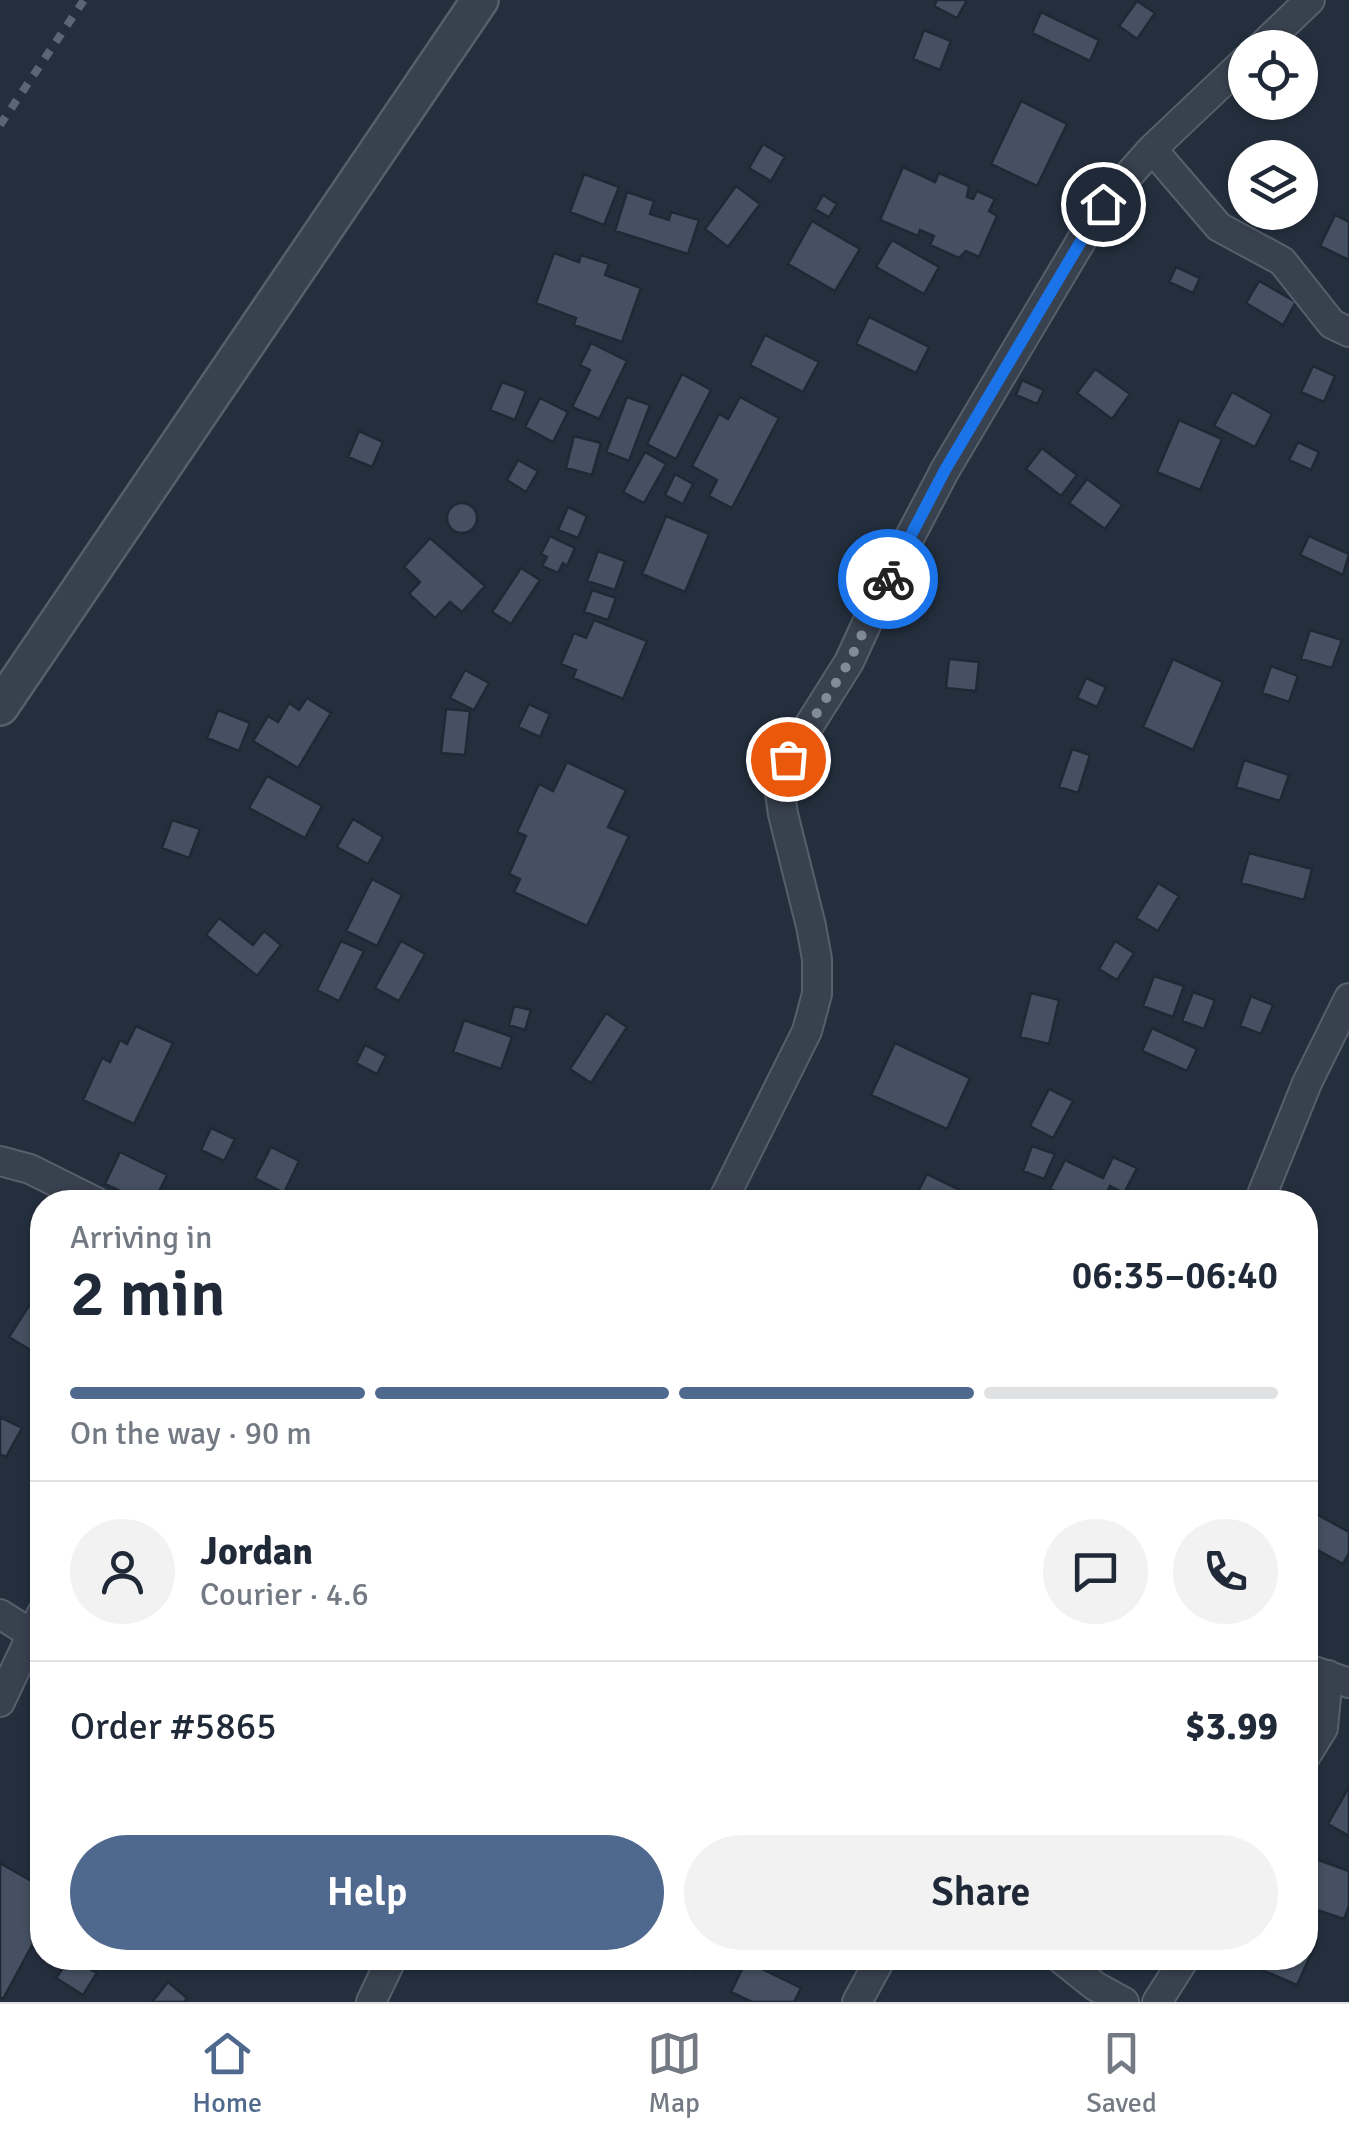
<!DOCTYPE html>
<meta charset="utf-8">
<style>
body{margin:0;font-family:Signika,sans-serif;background:#f2f2f3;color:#1f2937;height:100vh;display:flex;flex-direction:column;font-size:38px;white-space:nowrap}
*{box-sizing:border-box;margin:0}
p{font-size:32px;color:#747a83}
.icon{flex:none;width:55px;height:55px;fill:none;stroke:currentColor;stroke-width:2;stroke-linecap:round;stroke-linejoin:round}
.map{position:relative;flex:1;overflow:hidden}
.details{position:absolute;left:30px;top:1190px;width:1288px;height:780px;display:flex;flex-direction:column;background:#fff;border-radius:40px;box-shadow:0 2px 8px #0004}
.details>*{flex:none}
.fabs{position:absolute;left:1228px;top:30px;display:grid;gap:20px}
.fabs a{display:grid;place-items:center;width:90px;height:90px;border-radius:50%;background:#fff;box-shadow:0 2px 8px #0004;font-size:50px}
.pin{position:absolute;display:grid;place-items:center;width:85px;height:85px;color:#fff;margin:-42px;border:5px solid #fff;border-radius:50%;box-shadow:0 2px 10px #0007}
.courier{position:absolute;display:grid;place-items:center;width:100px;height:100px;margin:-50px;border:8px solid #1a73e8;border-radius:50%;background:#fff;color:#222;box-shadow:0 2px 12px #0007}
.summary em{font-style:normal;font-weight:600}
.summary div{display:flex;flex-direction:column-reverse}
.summary{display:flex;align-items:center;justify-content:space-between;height:170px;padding:0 40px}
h1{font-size:65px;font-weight:600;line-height:75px}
.bar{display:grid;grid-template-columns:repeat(4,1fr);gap:15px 10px;align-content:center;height:120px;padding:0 40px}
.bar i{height:12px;border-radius:8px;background:#e0e1e3}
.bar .active{background:#4f688e}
.bar p{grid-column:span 4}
.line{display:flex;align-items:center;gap:25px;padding:0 40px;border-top:2px solid #e0e1e3}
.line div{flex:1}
.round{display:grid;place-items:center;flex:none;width:105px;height:105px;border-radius:52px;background:#f2f2f3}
.action{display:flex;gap:20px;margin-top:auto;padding:20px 40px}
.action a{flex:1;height:115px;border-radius:60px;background:#4f688e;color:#fff;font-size:40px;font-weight:600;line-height:115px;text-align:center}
.action a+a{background:#f2f2f3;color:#1f2937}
.tabs{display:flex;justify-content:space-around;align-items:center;height:140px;border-top:2px solid #e0e1e3;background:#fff;font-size:28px;color:#747a83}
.tabs a{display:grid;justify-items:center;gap:5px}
.tabs .active{color:#4f688e}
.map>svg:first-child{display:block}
.building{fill:#455162;stroke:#1f2835;stroke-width:2.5}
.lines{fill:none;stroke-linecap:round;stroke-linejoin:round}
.minor-casing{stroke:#565f6c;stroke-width:32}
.tertiary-casing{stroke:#565f6c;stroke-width:40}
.minor{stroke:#38414e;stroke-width:28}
.tertiary{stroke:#38414e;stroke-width:35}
.rail{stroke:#5a6575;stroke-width:8;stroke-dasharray:10 10;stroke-linecap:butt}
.done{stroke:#828b98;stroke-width:10;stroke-dasharray:0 18}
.route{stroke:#1a73e8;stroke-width:12}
</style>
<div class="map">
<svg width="1349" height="2002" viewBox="0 0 1349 2002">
<rect width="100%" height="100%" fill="#242f3e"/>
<path class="building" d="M 937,0 L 967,0 L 957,18 L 934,6 Z
M 1137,1 L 1155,13 L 1137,39 L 1119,26 Z
M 1041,12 L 1099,40 L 1090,61 L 1032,33 Z
M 924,30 L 951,41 L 940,70 L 913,59 Z
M 1021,101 L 1067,124 L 1037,186 L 991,164 Z
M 763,144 L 785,157 L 771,181 L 749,168 Z
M 903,167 L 935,182 L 939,173 L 969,186 L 967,197 L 973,199 L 977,191 L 995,199 L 989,211 L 997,216 L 979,257 L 966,251 L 959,258 L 930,245 L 934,236 L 920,230 L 918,236 L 880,220 Z
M 584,174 L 619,187 L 604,225 L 570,212 Z
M 736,186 L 760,204 L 728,247 L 705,229 Z
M 627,192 L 654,201 L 650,214 L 669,220 L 671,212 L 699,220 L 688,254 L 615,231 Z
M 823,195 L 837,204 L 829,217 L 815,209 Z
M 1335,215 L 1349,222 L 1349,260 L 1320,246 Z
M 812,221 L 860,249 L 835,291 L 788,264 Z
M 892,240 L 939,267 L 924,294 L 876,267 Z
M 554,253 L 579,262 L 581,255 L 609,264 L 605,275 L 641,288 L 622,342 L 574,325 L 576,318 L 536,303 Z
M 1176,267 L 1200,278 L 1193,293 L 1169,282 Z
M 1259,281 L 1296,302 L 1283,325 L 1246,303 Z
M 869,317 L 929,347 L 916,373 L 856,344 Z
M 765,335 L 819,362 L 803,392 L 750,365 Z
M 591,343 L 627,361 L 599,419 L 572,407 L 590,370 L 580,365 Z
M 1313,366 L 1335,376 L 1324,402 L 1301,392 Z
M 1095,369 L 1130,394 L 1112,419 L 1077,393 Z
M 682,374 L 711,390 L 676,459 L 647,444 Z
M 1022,380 L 1044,390 L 1037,404 L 1016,395 Z
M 502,382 L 526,391 L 515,420 L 490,410 Z
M 1232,392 L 1272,414 L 1255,447 L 1214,426 Z
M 627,397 L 650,405 L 629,461 L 606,452 Z
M 740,397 L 779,418 L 732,508 L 709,496 L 717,480 L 692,466 L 719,414 L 728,419 Z
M 540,398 L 568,412 L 553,442 L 525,427 Z
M 1179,420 L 1222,439 L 1200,490 L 1157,472 Z
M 359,431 L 383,442 L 372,467 L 348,457 Z
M 574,436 L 601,443 L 592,475 L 566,468 Z
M 1298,442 L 1319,452 L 1311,470 L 1289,460 Z
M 1042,448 L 1077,475 L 1061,496 L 1026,469 Z
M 645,452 L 666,464 L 644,503 L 623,492 Z
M 518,460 L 538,471 L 526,492 L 507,480 Z
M 675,474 L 693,484 L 683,504 L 665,495 Z
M 1087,479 L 1122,505 L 1105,529 L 1069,503 Z
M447 518a15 15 0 1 1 30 0a15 15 0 1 1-30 0Z
M 568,507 L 587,516 L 578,538 L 558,530 Z
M 666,516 L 709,534 L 685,592 L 642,574 Z
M 550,536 L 575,548 L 567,566 L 563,563 L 558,573 L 542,566 L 547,557 L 541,554 Z
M 1309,536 L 1349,554 L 1343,575 L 1300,555 Z
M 430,538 L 485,586 L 462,612 L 450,602 L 435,618 L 409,594 L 420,582 L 404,567 Z
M 598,551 L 625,561 L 615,590 L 587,581 Z
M 521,568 L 540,580 L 511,624 L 492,612 Z
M 592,590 L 616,598 L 608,620 L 584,612 Z
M 594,620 L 647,641 L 623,699 L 573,678 L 576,670 L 561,664 L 574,633 L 586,638 Z
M 1310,630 L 1342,640 L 1332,668 L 1301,659 Z
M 949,659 L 979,662 L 976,691 L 946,688 Z
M 1173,659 L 1223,682 L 1193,750 L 1143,727 Z
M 1271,666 L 1298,676 L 1289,702 L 1262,693 Z
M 465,670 L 489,683 L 474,710 L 450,698 Z
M 1086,678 L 1106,687 L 1097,707 L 1077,698 Z
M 307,698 L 331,713 L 298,768 L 253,741 L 268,716 L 278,722 L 289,703 L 299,710 Z
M 529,704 L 550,714 L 540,737 L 518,727 Z
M 446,709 L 470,711 L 465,755 L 441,753 Z
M 218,710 L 250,723 L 239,751 L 207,738 Z
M 1072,749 L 1090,755 L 1078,793 L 1059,787 Z
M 1244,760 L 1289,775 L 1280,801 L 1236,787 Z
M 567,762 L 626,790 L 608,827 L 629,836 L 587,926 L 514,892 L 520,879 L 509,874 L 526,836 L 517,832 L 539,784 L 553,791 Z
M 267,776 L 322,806 L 305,838 L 249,808 Z
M 353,819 L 383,837 L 368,864 L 337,847 Z
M 172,820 L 200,829 L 189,858 L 162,848 Z
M 1249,853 L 1312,869 L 1304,900 L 1241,883 Z
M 372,879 L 402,895 L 377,946 L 346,931 Z
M 1158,883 L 1179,896 L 1158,931 L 1136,918 Z
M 219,918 L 253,945 L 264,931 L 281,945 L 257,976 L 206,935 Z
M 341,941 L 364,951 L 339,1001 L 317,990 Z
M 401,941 L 425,954 L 399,1001 L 375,988 Z
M 1115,941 L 1134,953 L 1117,980 L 1099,969 Z
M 1154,976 L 1184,986 L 1173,1017 L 1143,1006 Z
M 1193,992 L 1215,1000 L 1204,1029 L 1182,1021 Z
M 1031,993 L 1059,1000 L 1049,1044 L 1020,1037 Z
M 1251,996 L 1273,1005 L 1261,1034 L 1240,1026 Z
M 514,1006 L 531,1010 L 525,1030 L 509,1025 Z
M 606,1013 L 627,1027 L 591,1083 L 570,1069 Z
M 464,1020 L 512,1037 L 501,1069 L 453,1052 Z
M 136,1026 L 173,1043 L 134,1124 L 83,1100 L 102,1058 L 110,1062 L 120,1040 L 127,1044 Z
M 1152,1028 L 1197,1049 L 1187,1071 L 1142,1051 Z
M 895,1043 L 970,1078 L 947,1129 L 871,1095 Z
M 365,1045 L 386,1056 L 377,1074 L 356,1063 Z
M 1049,1089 L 1073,1101 L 1053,1138 L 1030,1126 Z
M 211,1128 L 235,1139 L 224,1161 L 201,1150 Z
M 1032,1146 L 1055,1154 L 1044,1179 L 1023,1171 Z
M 271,1147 L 299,1161 L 284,1193 L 255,1178 Z
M 120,1152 L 167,1175 L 154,1202 L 144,1202 L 105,1184 Z
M 1113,1157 L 1137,1168 L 1124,1193 L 1110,1186 L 1102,1202 L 1078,1202 L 1050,1189 L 1065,1160 L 1103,1178 Z
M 927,1174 L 958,1189 L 951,1202 L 913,1202 Z
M 30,1304 L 42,1312 L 42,1357 L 9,1337 Z
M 0,1417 L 22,1428 L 6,1457 L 0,1454 Z
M 1309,1510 L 1349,1532 L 1349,1553 L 1343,1564 L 1305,1543 L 1305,1518 Z
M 1349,1787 L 1349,1836 L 1328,1824 Z
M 1313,1858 L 1349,1871 L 1349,1906 L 1344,1919 L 1305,1906 L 1305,1881 Z
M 0,1863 L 42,1887 L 42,1927 L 3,1999 L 0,1997 Z
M 1305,1935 L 1317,1941 L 1297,1985 L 1248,1964 L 1250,1958 L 1305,1958 Z
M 70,1958 L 97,1973 L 83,1995 L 56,1978 Z
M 665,1958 L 702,1958 L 695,1971 Z
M 746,1961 L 801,1988 L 794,2002 L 752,2002 L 731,1992 Z
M 168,1982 L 187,1998 L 184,2002 L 152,2002 Z"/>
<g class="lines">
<defs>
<path id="minor" d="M 1260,48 L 1310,0
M 1152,149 L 1219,227 L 1282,261 L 1332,324 L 1349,332
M 0,1161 L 30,1169 L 96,1202
M 722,1202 L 807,1031 L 817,994 L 817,959 L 811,926 L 783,814 L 779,786 L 788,759 L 849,662 L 884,586 L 945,470 L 1103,204 L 1152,149 L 1245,61
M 1259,1202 L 1307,1083 L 1349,998
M 0,1614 L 33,1635
M 1305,1668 L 1349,1683
M 0,1702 L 42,1613
M 1305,1757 L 1323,1728 L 1328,1675
M 1060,1958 L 1095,1986 L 1124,2002
M 371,2002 L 392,1958
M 857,2002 L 881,1958
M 1157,2002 L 1185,1958"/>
<path id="tertiary" d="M 0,707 L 480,0"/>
</defs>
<use href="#minor" class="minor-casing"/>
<use href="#tertiary" class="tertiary-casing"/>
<use href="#minor" class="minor"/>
<use href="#tertiary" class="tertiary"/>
<path class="rail" d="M 0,125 L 84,0"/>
</g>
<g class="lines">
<path class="done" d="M 788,759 L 849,662 L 888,579"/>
<path class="route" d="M 888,579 L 945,470 L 1103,204"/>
</g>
</svg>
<div class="fabs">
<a><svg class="icon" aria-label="locate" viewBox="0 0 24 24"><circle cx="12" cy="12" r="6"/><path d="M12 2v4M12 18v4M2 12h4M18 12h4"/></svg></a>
<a><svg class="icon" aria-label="layers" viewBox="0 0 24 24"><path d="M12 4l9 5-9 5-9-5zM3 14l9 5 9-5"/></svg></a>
</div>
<div class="pin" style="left:788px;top:759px;background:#ea580c"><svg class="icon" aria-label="bag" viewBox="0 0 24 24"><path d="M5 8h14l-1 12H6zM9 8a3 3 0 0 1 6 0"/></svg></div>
<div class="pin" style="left:1103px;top:204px;background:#1f2937"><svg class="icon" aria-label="home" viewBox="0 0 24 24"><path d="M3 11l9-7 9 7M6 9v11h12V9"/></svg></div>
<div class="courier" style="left:888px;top:579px"><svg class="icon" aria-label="bike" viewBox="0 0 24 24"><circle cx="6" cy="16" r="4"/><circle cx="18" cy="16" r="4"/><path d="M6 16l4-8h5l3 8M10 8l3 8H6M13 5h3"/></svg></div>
<section class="details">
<div class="summary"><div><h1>2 min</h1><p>Arriving in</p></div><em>06:35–06:40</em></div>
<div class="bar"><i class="active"></i><i class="active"></i><i class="active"></i><i></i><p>On the way · 90 m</p></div>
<div class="line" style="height:180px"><a class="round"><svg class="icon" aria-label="person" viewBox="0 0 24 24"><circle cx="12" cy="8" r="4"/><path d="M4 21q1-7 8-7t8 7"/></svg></a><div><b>Jordan</b><p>Courier · 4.6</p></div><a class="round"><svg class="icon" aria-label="chat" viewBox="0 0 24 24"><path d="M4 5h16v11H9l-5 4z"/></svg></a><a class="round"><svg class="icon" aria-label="phone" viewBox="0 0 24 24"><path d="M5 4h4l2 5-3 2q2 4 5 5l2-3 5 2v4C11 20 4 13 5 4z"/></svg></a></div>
<div class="line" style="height:130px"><div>Order #5865</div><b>$3.99</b></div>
<div class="action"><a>Help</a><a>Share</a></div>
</section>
</div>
<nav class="tabs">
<a class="active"><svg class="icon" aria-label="home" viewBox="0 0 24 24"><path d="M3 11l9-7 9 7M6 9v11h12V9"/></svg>Home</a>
<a><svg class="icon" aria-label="map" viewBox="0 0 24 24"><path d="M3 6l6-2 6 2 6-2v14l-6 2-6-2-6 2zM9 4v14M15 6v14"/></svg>Map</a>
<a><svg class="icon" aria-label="saved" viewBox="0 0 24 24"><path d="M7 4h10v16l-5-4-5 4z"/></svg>Saved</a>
</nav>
